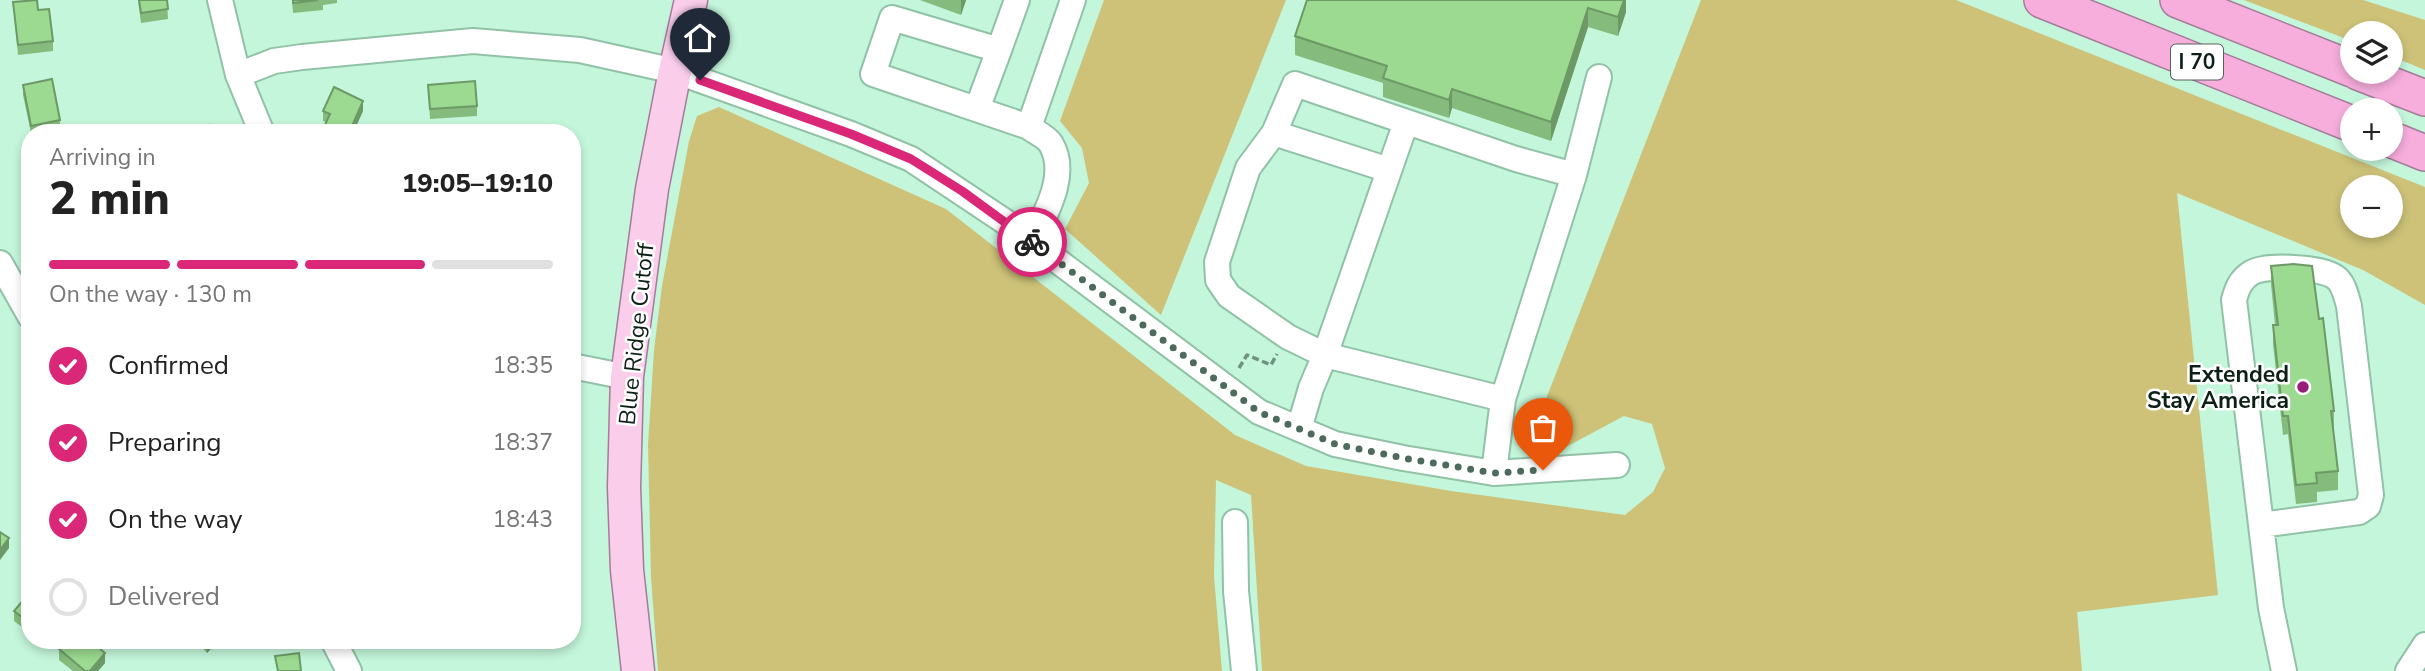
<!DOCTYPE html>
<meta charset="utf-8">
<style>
body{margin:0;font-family:"Nunito Sans",sans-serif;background:#f6f6f6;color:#222;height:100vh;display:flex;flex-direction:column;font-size:26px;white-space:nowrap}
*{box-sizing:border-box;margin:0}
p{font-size:23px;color:#767676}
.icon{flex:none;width:38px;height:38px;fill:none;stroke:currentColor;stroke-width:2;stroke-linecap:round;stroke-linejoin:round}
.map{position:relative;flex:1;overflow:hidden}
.side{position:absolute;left:21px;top:124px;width:560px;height:525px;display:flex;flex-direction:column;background:#fff;border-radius:28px;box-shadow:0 4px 10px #0003}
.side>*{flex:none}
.controls{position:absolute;left:2340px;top:21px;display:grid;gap:14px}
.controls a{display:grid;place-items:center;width:63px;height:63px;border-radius:50%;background:#fff;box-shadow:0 4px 10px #0003;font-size:35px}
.pin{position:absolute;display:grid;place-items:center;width:60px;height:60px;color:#fff;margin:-72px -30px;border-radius:50% 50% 50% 0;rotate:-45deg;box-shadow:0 0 7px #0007}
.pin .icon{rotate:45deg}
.courier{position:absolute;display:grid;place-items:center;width:70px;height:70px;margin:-35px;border:5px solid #db2777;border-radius:50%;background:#fff;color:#222;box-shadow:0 2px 9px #0007}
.headline em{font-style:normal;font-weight:800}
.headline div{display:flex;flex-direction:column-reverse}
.headline{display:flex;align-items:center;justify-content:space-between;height:119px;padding:0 28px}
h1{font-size:46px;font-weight:800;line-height:52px}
.bar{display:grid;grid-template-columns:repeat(4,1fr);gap:10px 7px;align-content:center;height:84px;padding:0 28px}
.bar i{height:9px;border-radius:5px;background:#e0e0e0}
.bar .selected{background:#db2777}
.bar p{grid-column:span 4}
ol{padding:0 28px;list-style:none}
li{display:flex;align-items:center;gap:21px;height:77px}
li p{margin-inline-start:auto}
li .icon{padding:7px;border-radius:50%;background:#db2777;color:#fff;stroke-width:4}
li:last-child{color:#767676}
li i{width:38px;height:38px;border:4px solid #e0e0e0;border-radius:50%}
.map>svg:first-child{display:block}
.green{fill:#cdc278;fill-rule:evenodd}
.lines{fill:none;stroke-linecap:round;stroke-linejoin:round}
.minor-casing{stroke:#91c1a7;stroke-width:28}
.major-casing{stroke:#a57c98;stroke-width:35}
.highway-casing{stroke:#a57c98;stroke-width:38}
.path{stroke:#6f9380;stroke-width:3.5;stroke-dasharray:7 3.5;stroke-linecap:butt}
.minor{stroke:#fff;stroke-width:24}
.major{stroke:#faceeb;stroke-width:32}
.highway{stroke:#f7aedd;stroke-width:35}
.wall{fill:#85bb7c}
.shaded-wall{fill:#6c9965}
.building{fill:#9bda90;stroke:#6c9965;stroke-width:2}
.done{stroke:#4d6b5c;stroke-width:7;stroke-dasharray:0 12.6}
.route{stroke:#db2777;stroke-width:9}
.poi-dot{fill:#971e78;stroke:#fff;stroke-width:2.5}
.labels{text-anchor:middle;stroke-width:5;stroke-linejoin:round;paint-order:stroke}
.shield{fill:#fff;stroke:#56635d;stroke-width:2}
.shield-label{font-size:21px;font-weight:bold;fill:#0d2017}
.street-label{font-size:23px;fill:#0d2017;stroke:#fff}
.poi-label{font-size:23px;font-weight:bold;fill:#0d2017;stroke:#fff;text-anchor:end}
</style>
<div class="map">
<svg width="2425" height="671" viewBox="0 0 2425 671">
<rect width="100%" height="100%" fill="#c4f6db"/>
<path class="green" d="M 1104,0 L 1286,0 L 1161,315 L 1065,229 L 1089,183 L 1082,148 L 1060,121 Z
M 1701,0 L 1956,0 L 2425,187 L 2425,305 L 2363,270 L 2177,193 L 2218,595 L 2077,612 L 2082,671 L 1262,671 L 1251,495 L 1216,480 L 1214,576 L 1222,671 L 658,671 L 651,577 L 648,445 L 654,350 L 662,286 L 689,141 L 697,116 L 719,107 L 946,209 L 1235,435 L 1306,466 L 1451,491 L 1625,515 L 1653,492 L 1665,468 L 1652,424 L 1624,416 L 1564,448 L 1527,448 ZM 2352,187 L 2390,187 L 2390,226 L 2352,226 Z
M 2244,0 L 2363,0 L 2425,20 L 2425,70 L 2391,56 L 2390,33 L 2352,33 L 2352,41 Z"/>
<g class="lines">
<defs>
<path id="minor" d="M 220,0 L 238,75 L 262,133
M 1017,0 L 999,50 L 892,18 L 873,74 L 1029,127 L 1073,0
M 238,75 L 274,61 L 302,57 L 473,41 L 580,50 L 675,71 L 851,134 L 911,159 L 1007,223 L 1259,412 L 1335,444 L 1403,458 L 1494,473 L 1617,465
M 977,109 L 999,50
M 1029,127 C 1035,132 1047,137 1051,144 C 1069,175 1045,214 1032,242
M 1274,133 L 1389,170
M 1574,175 L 1599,77
M 0,263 L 30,316
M 572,366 L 627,377
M 1299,429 L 1311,388 L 1325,355 L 1406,122
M 1494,473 L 1503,399 L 1574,175 L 1516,159 L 1295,84 L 1274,133 L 1248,168 L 1217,262 L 1218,280 L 1229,296 L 1288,337 L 1325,355 L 1503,399
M 1235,522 L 1236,591 L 1244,671
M 2261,525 L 2359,512 L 2368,506 L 2371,495 L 2349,306 C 2346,296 2344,283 2335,277 C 2321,267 2266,264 2251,273 C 2240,280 2237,289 2234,300 L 2271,608 L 2284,671
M 333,640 L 349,671
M 2408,671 L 2425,645"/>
<path id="major" d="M 638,671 L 627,570 L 624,487 L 627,377 L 652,189 L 675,71 L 691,0"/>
<path id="highway" d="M 2042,0 L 2352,124
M 2178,0 L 2352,69
M 2358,72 L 2425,98
M 2390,139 L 2425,153"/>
</defs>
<use href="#minor" class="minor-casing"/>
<use href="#major" class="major-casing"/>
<use href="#highway" class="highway-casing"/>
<path class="path" d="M 1239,368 L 1247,355 L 1271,365 L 1277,354"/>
<use href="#minor" class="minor"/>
<use href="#major" class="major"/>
<use href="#highway" class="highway"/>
</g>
<path class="wall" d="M 138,0 L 167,0 L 168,19 L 141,23 Z
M 292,0 L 337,0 L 337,3 L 323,5 L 323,10 L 293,13 Z
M 920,0 L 966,0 L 961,15 Z
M 1626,0 L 1626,12 L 1618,36 L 1588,27 L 1551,141 L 1452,108 L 1449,118 L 1383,97 L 1383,83 L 1295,55 L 1295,36 Z
M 13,2 L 53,41 L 53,51 L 18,55 Z
M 23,85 L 60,120 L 60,131 L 47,133 L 31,133 L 23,95 Z
M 428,85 L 477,106 L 477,116 L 430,119 Z
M 323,111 L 363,111 L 353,133 L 324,133 L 324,127 L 326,122 L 323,121 Z
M 2271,266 L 2319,319 L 2334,411 L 2334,430 L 2333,430 L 2338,471 L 2338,490 L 2317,492 L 2317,502 L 2296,504 L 2288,434 L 2283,435 L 2273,344 L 2273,325 L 2275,325 L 2271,284 Z
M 30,592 L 30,633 L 14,621 L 14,611 Z
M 195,640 L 219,640 L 207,653 Z
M 59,649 L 105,663 L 98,671 L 73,671 L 59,660 Z"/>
<path class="shaded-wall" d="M 961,0 L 966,0 L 961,15 Z
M 1624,0 L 1626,0 L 1626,12 L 1618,36 L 1618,17 Z
M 1588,8 L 1588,27 L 1551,141 L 1551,122 Z
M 1452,89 L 1452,108 L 1449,118 L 1449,100 Z
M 363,101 L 363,111 L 353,133 L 349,133 Z
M 9,538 L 9,548 L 0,560 L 0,550 Z
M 209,640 L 219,640 L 207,653 L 207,642 Z
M 105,653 L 105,663 L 98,671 L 90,671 Z"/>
<path class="building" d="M 37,0 L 38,10 L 49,9 L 53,41 L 18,45 L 13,2 Z
M 139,0 L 167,0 L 168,9 L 141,13 Z
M 293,0 L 318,0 L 293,3 Z
M 1307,0 L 1624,0 L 1618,17 L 1588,8 L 1551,122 L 1452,89 L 1449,100 L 1383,78 L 1387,66 L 1295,36 Z
M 52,79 L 60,120 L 31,126 L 23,85 Z
M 475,81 L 477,106 L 430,109 L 428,85 Z
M 334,87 L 363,101 L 349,133 L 337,133 L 324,127 L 330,114 L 323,111 Z
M 209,125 L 212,133 L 193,133 Z
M 2293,264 L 2312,266 L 2319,319 L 2323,318 L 2334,411 L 2331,411 L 2338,471 L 2316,473 L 2317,483 L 2296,485 L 2288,416 L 2283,416 L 2273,325 L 2278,325 L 2271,266 Z
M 0,532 L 9,538 L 0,550 Z
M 30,592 L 30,623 L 14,611 Z
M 67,640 L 90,640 L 105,653 L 90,671 L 85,671 L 59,649 Z
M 299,653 L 301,671 L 278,671 L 275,656 Z"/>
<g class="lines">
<path class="done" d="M 1032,242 L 1259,412 L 1335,444 L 1403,458 L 1494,473 L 1543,470"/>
<path class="route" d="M 700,80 L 851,134 L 911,159 L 962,191 L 1032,242"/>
</g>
<circle class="poi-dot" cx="2303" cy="387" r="7"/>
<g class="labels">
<rect class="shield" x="2171" y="44.5" width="52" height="35" rx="5"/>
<g class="shield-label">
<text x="2197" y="69">I 70</text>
</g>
<g class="street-label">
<text transform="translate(636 334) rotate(-84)" y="8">Blue Ridge Cutoff</text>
</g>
<g class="poi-label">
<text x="2289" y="382">Extended<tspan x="2289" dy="26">Stay America</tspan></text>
</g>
</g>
</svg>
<div class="controls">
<a><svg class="icon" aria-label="layers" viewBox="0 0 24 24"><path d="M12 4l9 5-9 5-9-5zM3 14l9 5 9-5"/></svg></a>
<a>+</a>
<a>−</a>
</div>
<div class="pin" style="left:1543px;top:470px;background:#ea580c"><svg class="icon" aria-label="bag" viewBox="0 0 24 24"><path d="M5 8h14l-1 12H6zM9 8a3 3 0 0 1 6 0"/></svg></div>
<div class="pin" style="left:700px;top:80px;background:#1f2937"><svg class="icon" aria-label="home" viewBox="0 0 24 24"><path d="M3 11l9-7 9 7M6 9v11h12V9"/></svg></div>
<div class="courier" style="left:1032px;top:242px"><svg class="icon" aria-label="bike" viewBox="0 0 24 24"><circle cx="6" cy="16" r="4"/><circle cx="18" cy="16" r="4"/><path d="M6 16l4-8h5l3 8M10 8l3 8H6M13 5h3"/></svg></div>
<section class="side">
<div class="headline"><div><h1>2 min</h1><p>Arriving in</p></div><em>19:05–19:10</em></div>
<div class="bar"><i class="selected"></i><i class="selected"></i><i class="selected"></i><i></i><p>On the way · 130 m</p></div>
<ol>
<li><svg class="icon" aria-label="check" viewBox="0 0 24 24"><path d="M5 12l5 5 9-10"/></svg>Confirmed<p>18:35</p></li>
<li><svg class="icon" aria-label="check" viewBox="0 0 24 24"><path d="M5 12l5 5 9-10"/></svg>Preparing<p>18:37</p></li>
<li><svg class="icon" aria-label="check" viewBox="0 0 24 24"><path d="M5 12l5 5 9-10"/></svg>On the way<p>18:43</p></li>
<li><i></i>Delivered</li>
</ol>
</section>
</div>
